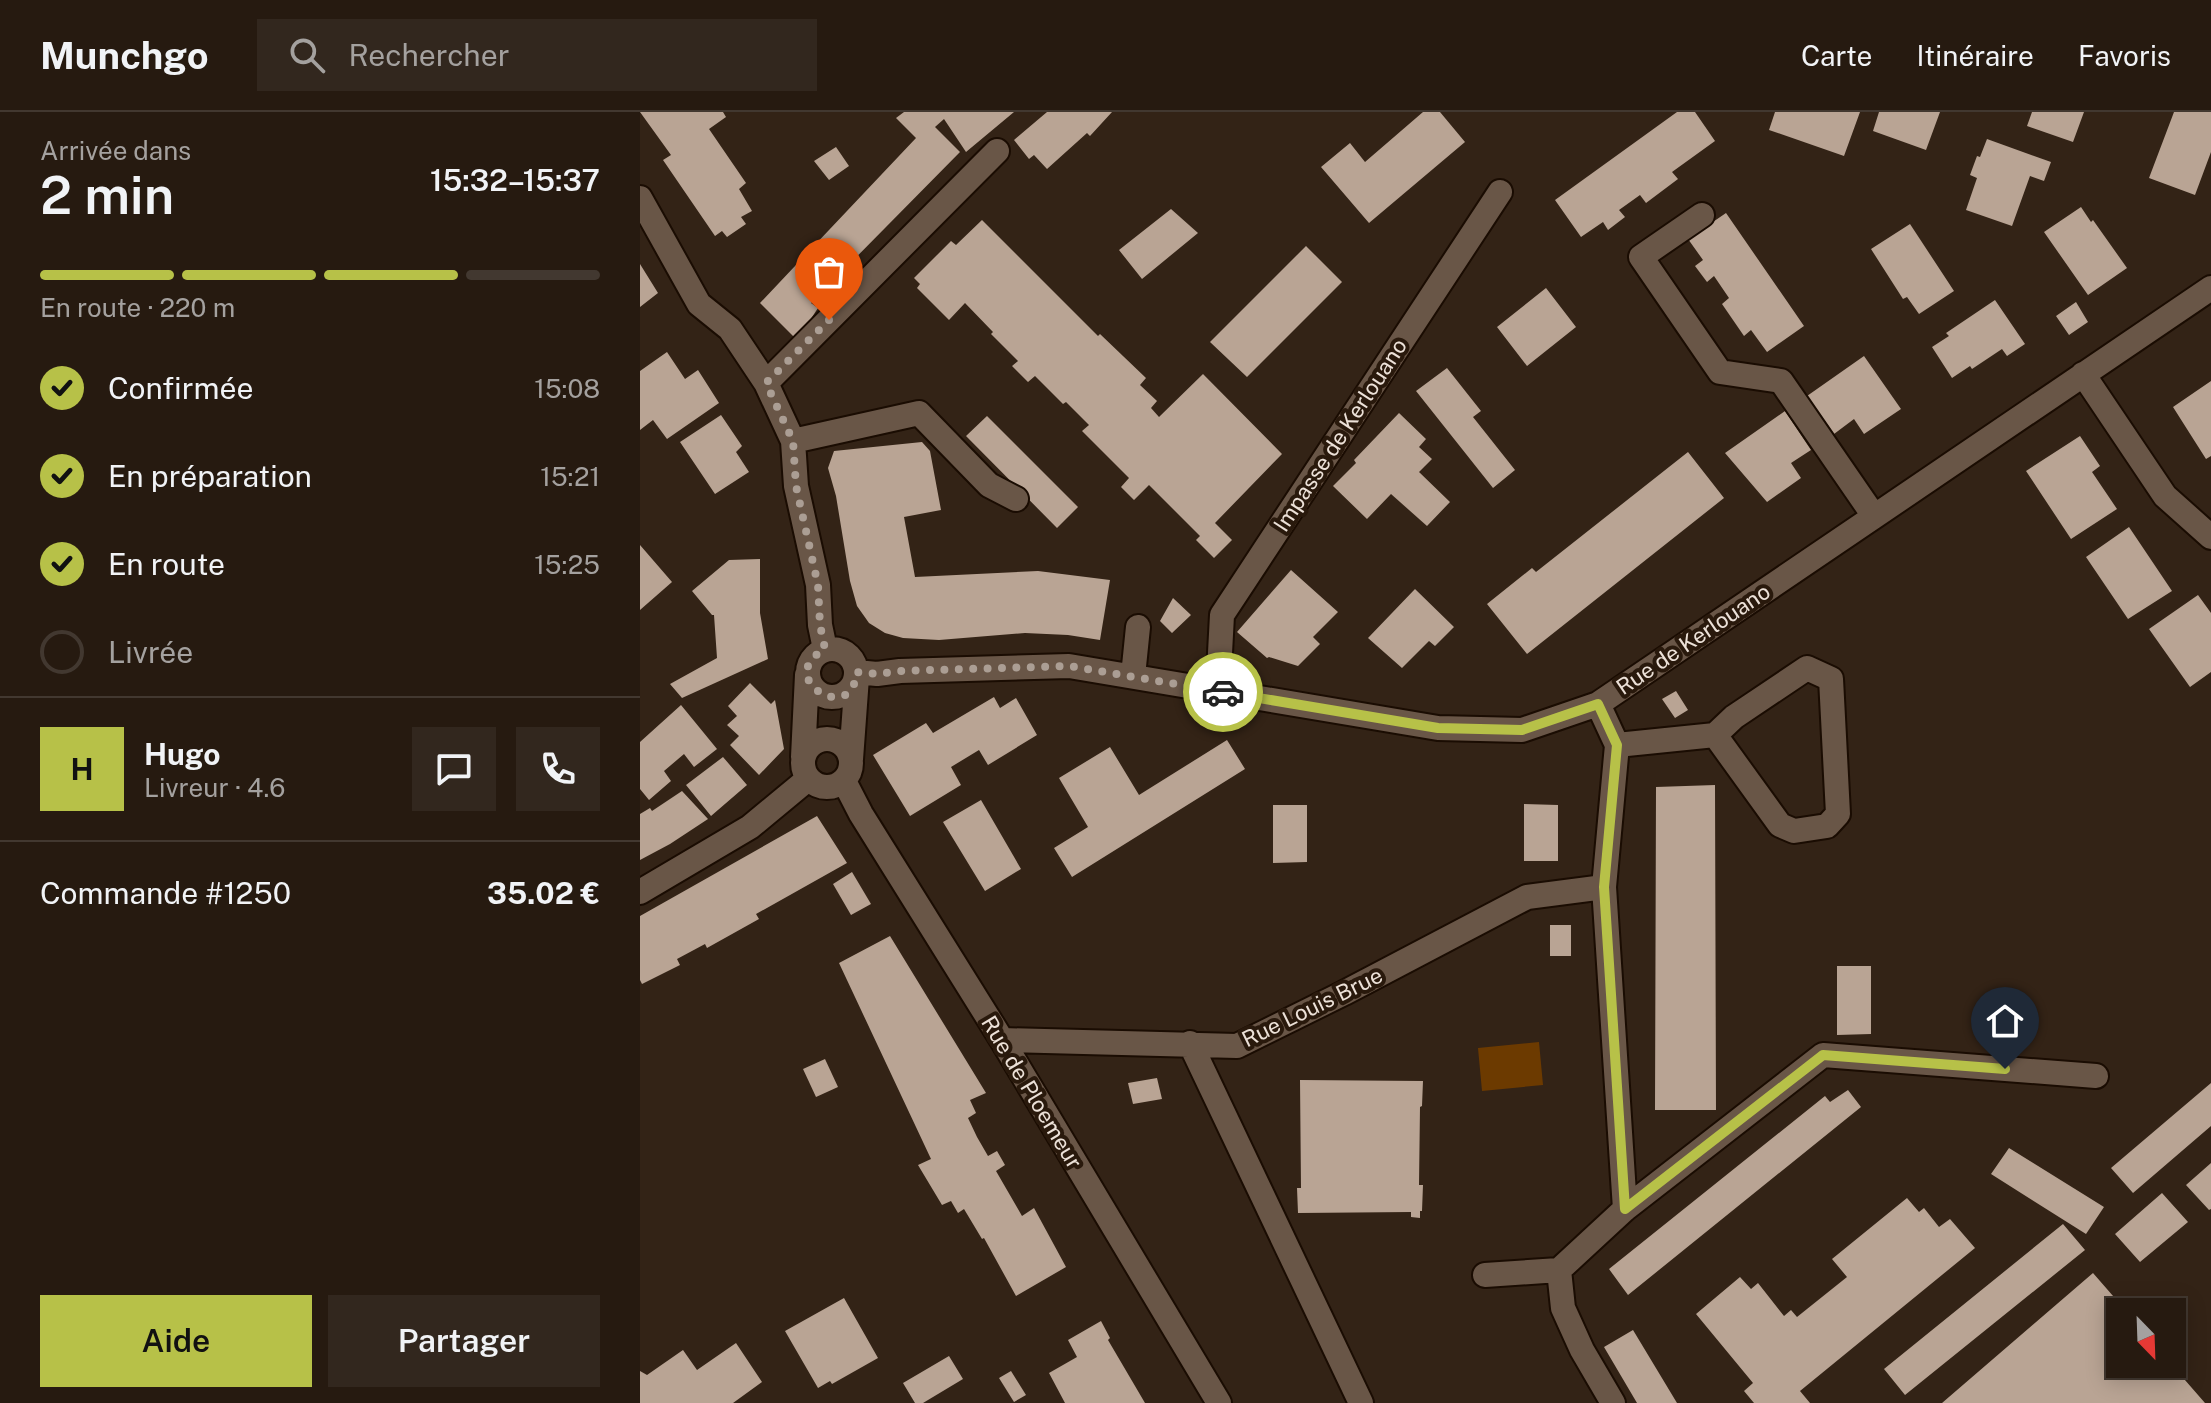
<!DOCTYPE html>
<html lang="fr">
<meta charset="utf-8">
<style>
body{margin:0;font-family:"Public Sans",sans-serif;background:#32271e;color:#f1f3f6;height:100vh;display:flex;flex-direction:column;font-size:30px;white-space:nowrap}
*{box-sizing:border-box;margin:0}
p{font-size:26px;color:#a4a19f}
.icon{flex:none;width:44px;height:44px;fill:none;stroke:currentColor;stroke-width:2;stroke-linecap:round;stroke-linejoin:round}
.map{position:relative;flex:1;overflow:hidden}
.sheet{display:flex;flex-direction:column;background:#261a10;width:640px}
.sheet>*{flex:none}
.needle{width:52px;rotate:157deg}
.buttons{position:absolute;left:1466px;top:1186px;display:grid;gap:16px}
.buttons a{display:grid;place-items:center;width:80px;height:80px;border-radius:0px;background:#261a10;box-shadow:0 4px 20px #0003,0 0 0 2px #423830;font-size:40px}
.pin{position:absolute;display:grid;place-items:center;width:68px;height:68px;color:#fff;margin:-82px -34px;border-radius:50% 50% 50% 0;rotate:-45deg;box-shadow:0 0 8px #0007}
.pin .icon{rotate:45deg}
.courier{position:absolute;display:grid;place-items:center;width:80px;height:80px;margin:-40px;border:6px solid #b7c148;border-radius:50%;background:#fff;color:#222;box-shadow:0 2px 10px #0007}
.headline em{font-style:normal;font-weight:600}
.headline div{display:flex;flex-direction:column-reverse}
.headline{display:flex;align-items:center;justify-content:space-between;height:136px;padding:0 40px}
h1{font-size:52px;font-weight:600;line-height:60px}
.bar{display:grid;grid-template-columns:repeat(4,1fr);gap:12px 8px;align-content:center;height:96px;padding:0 40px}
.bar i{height:10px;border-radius:6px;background:#423830}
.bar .active{background:#b7c148}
.bar p{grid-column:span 4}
.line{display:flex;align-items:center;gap:20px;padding:0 40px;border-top:2px solid #423830}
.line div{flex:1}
.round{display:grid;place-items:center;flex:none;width:84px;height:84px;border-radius:0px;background:#32271e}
ol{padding:0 40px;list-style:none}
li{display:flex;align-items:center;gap:24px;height:88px}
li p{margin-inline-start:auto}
li .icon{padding:8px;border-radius:50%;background:#b7c148;color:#111;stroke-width:4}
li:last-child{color:#a4a19f}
li i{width:44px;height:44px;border:4px solid #423830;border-radius:50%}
.button{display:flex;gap:16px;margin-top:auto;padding:16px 40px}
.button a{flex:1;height:92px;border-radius:0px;background:#b7c148;color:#111;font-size:32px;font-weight:600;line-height:92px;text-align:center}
.button a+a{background:#32271e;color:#f1f3f6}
header{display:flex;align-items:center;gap:48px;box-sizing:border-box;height:112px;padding:0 40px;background:#261a10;border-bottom:2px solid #423830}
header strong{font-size:38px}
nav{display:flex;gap:44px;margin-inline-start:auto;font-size:28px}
.search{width:560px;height:72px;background:#32271e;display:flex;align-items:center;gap:20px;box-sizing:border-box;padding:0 28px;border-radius:0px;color:#a4a19f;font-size:30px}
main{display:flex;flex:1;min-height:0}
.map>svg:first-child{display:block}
.green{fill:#6c3a00}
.building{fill:#b9a494}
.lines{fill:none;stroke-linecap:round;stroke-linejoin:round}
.minor-casing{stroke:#1a0c02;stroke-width:28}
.minor{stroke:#695647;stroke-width:24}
.done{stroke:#ab9e94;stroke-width:8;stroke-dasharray:0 14.4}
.route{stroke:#b7c148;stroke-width:10}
.labels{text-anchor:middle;stroke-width:8;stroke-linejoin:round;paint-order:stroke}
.street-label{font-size:22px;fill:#ece1d8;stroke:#29190c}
</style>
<header>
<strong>Munchgo</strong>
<div class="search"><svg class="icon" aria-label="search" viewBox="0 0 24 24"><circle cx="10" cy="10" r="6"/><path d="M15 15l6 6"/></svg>Rechercher</div>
<nav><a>Carte</a><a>Itinéraire</a><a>Favoris</a></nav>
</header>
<main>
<section class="sheet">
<div class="headline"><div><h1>2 min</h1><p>Arrivée dans</p></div><em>15:32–15:37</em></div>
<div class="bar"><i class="active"></i><i class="active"></i><i class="active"></i><i></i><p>En route · 220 m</p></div>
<ol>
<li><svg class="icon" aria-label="check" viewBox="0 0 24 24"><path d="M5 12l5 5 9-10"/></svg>Confirmée<p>15:08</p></li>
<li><svg class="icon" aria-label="check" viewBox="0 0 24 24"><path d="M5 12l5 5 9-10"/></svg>En préparation<p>15:21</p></li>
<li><svg class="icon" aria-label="check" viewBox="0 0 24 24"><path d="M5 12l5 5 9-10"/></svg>En route<p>15:25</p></li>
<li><i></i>Livrée</li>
</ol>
<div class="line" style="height:144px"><b class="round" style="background:#b7c148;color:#111">H</b><div><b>Hugo</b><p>Livreur · 4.6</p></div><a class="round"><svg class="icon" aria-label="chat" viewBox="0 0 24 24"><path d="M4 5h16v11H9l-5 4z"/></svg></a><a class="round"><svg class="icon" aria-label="phone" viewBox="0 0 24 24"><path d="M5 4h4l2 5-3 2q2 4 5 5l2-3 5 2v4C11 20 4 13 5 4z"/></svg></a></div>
<div class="line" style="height:104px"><div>Commande #1250</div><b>35.02 €</b></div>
<div class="button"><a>Aide</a><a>Partager</a></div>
</section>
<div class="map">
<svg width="1571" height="1291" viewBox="0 0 1571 1291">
<rect width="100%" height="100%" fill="#332316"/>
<path class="green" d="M 899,930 L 903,973 L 842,979 L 838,936 Z"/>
<path class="building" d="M 0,0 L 83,0 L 86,5 L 69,17 L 106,71 L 99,77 L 112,99 L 101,105 L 106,112 L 87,125 L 82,119 L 75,124 L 23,48 L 31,43 Z
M 264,0 L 374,0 L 326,40 L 304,7 L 295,15 L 320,40 L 171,191 L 178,196 L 157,228 L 120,191 L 276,26 L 256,6 Z
M 407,0 L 472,0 L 450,24 L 447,21 L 407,57 L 394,43 L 389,47 L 374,28 Z
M 783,0 L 800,0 L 825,30 L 729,111 L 681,55 L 710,31 L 725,50 Z
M 1037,0 L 1055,0 L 1075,29 L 1032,60 L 1038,67 L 1006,91 L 1000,83 L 979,98 L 985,105 L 968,118 L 963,110 L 941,125 L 915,88 Z
M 1135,0 L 1220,0 L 1204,44 L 1129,18 Z
M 1239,0 L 1300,0 L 1286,38 L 1233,19 Z
M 1392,0 L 1444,0 L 1433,30 L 1387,14 Z
M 1534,0 L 1571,0 L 1571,40 L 1555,83 L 1509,66 Z
M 1347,27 L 1411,50 L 1404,69 L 1390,64 L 1372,114 L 1326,98 L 1337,66 L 1330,63 L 1337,44 L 1340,45 Z
M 196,35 L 209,54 L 189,68 L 174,49 Z
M 1441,95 L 1451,110 L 1453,108 L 1487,156 L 1448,183 L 1404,120 Z
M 531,97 L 558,121 L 502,167 L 479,138 Z
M 1086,101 L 1164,214 L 1127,240 L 1111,218 L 1104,224 L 1082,192 L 1089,186 L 1074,164 L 1067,170 L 1055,154 L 1063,148 L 1048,127 Z
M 342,108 L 458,224 L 460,222 L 506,266 L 500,273 L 517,289 L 511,296 L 519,305 L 563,262 L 642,342 L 575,411 L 592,428 L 574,446 L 556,428 L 560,424 L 509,373 L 494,388 L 481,375 L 489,366 L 442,319 L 449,313 L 426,290 L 423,292 L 395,264 L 388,270 L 372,254 L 378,249 L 351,222 L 353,220 L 325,191 L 309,208 L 277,176 L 280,172 L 274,166 L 311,129 L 316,133 Z
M 1270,112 L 1314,179 L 1279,202 L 1267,185 L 1263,187 L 1231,137 Z
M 666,134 L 702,170 L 607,265 L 570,230 Z
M 0,152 L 18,181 L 0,195 Z
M 906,176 L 936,215 L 887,254 L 857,215 Z
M 1355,188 L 1385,232 L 1367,244 L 1362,237 L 1332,257 L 1330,254 L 1312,266 L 1292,235 L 1309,224 L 1306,221 Z
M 1436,190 L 1448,210 L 1429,223 L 1416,204 Z
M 27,240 L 45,267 L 58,258 L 79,291 L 27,327 L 13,308 L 0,318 L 0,259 Z
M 1224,244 L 1261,297 L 1224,322 L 1214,307 L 1194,322 L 1167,284 Z
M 807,256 L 841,299 L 833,305 L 875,358 L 853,376 L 776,279 Z
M 1571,269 L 1571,344 L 1566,347 L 1533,295 Z
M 1145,299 L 1171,338 L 1151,351 L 1161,366 L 1127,390 L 1085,341 Z
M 759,301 L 786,327 L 779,335 L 792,347 L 779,360 L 810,390 L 787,414 L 751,382 L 727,407 L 693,374 L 716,351 L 714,348 Z
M 81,303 L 102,334 L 96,340 L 109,360 L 75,382 L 40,330 Z
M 347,304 L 438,395 L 417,416 L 326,324 Z
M 1440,324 L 1460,354 L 1452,360 L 1477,397 L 1431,427 L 1386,359 Z
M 282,330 L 290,339 L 301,398 L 264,405 L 275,465 L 398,459 L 470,468 L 460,528 L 428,523 L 385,521 L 299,528 L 263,526 L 245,521 L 229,511 L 217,494 L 210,469 L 196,384 L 188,356 L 194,339 Z
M 1048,340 L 1084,386 L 887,542 L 847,492 L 892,456 L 896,460 Z
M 1489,415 L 1532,479 L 1488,507 L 1446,445 Z
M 0,433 L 32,470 L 0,498 Z
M 120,447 L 120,501 L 128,547 L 42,586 L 30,572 L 77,546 L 74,503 L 72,503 L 52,479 L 89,448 Z
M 651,458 L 698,500 L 673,525 L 680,532 L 658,554 L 629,545 L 627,546 L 597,520 Z
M 775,477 L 814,515 L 795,534 L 789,529 L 762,556 L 728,526 Z
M 1558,483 L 1571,501 L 1571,560 L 1550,575 L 1509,517 Z
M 533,486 L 551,503 L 532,521 L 520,509 Z
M 110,571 L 131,592 L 135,588 L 144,637 L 119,663 L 90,633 L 99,624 L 87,613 L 97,604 L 88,594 Z
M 1036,579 L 1048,598 L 1035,606 L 1022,587 Z
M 354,585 L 360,596 L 376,586 L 397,623 L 348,653 L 339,638 L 311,655 L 321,673 L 270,704 L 233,643 L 286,611 L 293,621 Z
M 41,593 L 77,637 L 54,655 L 44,642 L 24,659 L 31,669 L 9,688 L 0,677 L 0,630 Z
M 587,628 L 605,657 L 432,765 L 414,736 L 448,715 L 419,666 L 470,635 L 499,683 Z
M 83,645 L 107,673 L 71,704 L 46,673 Z
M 1075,673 L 1076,998 L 1015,998 L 1016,675 Z
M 42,679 L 68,707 L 30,732 L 0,748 L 0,702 L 10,696 L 12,699 Z
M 341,688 L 381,757 L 345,779 L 303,710 Z
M 884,692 L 918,693 L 918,749 L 884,749 Z
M 633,693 L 667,693 L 667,750 L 633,751 Z
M 177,704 L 207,751 L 116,802 L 119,807 L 67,836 L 65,832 L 37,847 L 40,853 L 2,872 L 0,868 L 0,804 Z
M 212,760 L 231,792 L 211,803 L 193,772 Z
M 910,813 L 931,813 L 931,844 L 910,844 Z
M 250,824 L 346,981 L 330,988 L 336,1001 L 328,1006 L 337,1025 L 348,1044 L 357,1039 L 365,1053 L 356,1059 L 382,1104 L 394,1096 L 426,1155 L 376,1184 L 344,1126 L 342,1127 L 324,1097 L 318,1101 L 311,1089 L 302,1093 L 278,1053 L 291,1047 L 199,851 Z
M 1197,854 L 1231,854 L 1231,922 L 1197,923 Z
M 185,947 L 198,975 L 176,985 L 163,957 Z
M 517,966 L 522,987 L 493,992 L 488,971 Z
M 660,968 L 783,969 L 782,994 L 780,995 L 779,1073 L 783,1073 L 782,1099 L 780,1099 L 780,1106 L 771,1105 L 771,1100 L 658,1101 L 657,1076 L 661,1076 Z
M 1571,971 L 1571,1014 L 1493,1081 L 1471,1056 Z
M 1208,978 L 1221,995 L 988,1183 L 969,1157 L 1185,984 L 1190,990 Z
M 1369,1036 L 1464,1095 L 1446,1122 L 1351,1062 Z
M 1571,1051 L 1571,1097 L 1569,1098 L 1546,1073 Z
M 1522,1081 L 1548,1110 L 1500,1150 L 1475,1122 Z
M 1267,1086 L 1279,1100 L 1284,1096 L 1299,1115 L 1310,1107 L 1335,1136 L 1160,1279 L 1170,1291 L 1114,1291 L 1104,1279 L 1113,1271 L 1056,1202 L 1100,1165 L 1111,1177 L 1118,1171 L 1144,1204 L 1151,1198 L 1157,1205 L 1207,1165 L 1192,1147 Z
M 1423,1112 L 1445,1138 L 1265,1283 L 1244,1257 Z
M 1453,1161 L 1487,1200 L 1480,1200 L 1480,1252 L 1531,1252 L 1565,1291 L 1302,1291 Z
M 204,1186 L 238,1246 L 192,1272 L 190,1269 L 178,1276 L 145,1219 Z
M 461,1209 L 470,1226 L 468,1228 L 505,1291 L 425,1291 L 409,1261 L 437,1245 L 428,1228 Z
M 993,1218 L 1037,1291 L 997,1291 L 964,1235 Z
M 96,1231 L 122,1270 L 93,1291 L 0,1291 L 0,1259 L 7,1263 L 43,1238 L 57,1258 Z
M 309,1244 L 323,1267 L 283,1291 L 275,1291 L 263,1271 Z
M 371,1259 L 386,1283 L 374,1290 L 359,1266 Z"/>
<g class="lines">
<defs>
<path id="minor" d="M 0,86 L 59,192 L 90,217 L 126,271 L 153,329 L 156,374 L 178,473 L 180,513 L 185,537
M 1062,103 L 1001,145 L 1080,260 L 1141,269 L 1234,404
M 1443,262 L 1525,384 L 1571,425
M 126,271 L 357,39
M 153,329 L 279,301 L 349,373 L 376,387
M168 561a24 24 0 1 1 48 0a24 24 0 1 1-48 0Z
M 216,560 L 237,562 L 260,559 L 429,554 L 798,616 L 882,618 L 958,592 L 1571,176
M 493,564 L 498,515
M 578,579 L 582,503 L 860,80
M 958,592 L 977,633
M163 651a24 24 0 1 1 48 0a24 24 0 1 1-48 0Z
M 163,645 L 167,563
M 211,647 L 217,565
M 204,669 L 221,702 L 362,928 L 579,1291
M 0,780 L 110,715 L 168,667
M 362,928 L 597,934 L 704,881 L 887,785 L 964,775
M 550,931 L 721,1291
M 985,1097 L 964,775 L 977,633 L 1075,623 L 1094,605 L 1167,556 L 1191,567 L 1198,702 L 1187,714 L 1154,719 L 1140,713 L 1075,623
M 919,1158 L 923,1196 L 942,1238 L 973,1291
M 845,1163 L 919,1158 L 985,1097 L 1183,943 L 1456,964"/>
</defs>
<use href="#minor" class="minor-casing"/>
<use href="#minor" class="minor"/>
</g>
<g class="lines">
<path class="done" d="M 189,208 L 126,271 L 153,329 L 156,374 L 178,473 L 180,513 L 185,537 C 131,567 215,615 216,560 L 237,562 L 260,559 L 429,554 L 583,580"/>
<path class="route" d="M 583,580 L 798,616 L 882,618 L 958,592 L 977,633 L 964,775 L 985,1097 L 1183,943 L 1365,957"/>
</g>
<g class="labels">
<g class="street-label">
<text transform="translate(700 323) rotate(-57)" y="8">Impasse de Kerlouano</text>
<text transform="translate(1053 527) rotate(-34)" y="8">Rue de Kerlouano</text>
<text transform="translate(672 895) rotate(-26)" y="8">Rue Louis Brue</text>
<text transform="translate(392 980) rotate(59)" y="8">Rue de Ploemeur</text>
</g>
</g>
</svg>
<div class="buttons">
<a><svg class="needle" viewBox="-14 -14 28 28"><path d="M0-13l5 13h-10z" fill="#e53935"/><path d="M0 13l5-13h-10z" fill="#a4a19f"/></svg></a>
</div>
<div class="pin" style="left:189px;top:208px;background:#ea580c"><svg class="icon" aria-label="bag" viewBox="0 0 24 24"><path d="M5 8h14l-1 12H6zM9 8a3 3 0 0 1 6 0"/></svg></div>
<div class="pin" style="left:1365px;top:957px;background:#1f2937"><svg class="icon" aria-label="home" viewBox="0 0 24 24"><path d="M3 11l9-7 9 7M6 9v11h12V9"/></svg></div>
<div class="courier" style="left:583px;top:580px"><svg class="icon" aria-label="car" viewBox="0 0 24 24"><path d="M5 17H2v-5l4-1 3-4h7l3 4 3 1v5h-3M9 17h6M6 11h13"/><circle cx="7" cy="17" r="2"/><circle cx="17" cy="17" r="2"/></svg></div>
</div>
</main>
